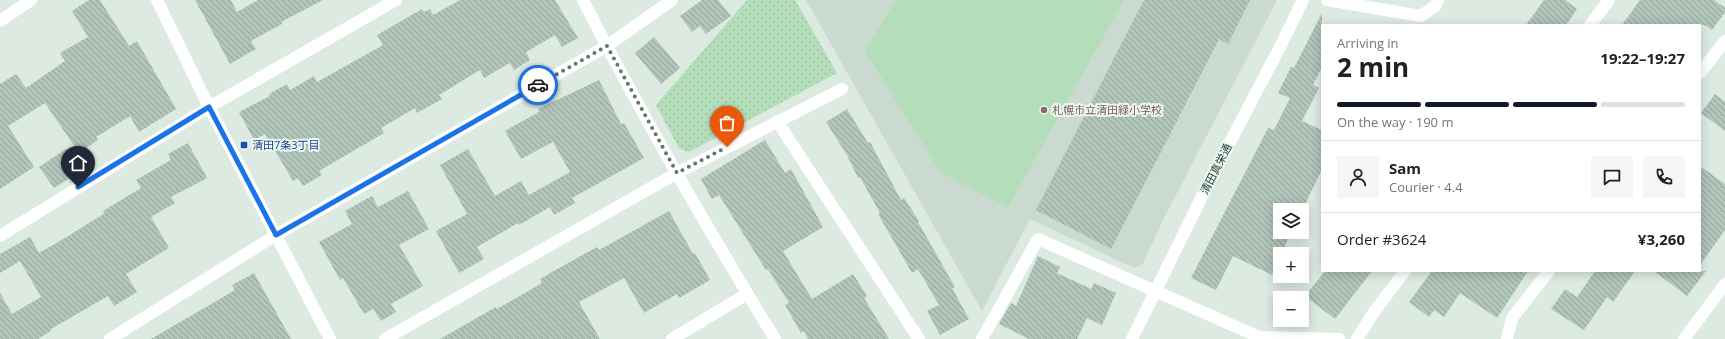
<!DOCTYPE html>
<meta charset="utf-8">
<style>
body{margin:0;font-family:"Open Sans","Noto Sans JP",sans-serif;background:#f6f6f6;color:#202124;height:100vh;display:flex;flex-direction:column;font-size:15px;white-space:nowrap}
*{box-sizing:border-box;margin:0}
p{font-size:13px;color:#757577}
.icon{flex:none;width:22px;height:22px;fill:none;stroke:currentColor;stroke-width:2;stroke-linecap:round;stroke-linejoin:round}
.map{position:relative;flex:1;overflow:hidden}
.panel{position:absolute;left:1321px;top:24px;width:380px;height:248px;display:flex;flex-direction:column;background:#fff;border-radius:0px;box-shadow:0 2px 10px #0003}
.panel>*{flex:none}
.controls{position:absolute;left:1273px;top:203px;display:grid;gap:8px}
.controls a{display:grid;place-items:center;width:36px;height:36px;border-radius:0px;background:#fff;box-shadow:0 2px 10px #0003;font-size:20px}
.pin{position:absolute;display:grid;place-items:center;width:34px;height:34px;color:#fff;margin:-41px -17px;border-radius:50% 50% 50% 0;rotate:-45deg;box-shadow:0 0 4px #0007}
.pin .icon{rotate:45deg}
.courier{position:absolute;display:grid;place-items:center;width:40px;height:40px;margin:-20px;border:3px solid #1a73e8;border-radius:50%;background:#fff;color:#222;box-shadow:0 1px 5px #0007}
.overview em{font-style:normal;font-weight:700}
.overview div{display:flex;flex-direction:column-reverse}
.overview{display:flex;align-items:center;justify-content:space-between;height:68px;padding:0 16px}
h1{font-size:26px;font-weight:700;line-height:30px}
.bar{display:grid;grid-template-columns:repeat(4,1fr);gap:6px 4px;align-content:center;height:48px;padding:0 16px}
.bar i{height:5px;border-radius:3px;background:#e0e0e0}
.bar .active{background:#111827}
.bar p{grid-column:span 4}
.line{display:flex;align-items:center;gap:10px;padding:0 16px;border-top:1px solid #e0e0e0}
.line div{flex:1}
.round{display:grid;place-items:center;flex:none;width:42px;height:42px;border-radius:0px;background:#f6f6f6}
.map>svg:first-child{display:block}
.built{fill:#cbdad1}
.grass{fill:url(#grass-dots)}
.garden{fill:#b3deb9}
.building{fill:url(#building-back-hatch)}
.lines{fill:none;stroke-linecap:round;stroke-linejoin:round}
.minor{stroke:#fff;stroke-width:12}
.tertiary{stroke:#fff;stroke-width:12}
.done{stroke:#60786e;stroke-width:4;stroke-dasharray:0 7.2}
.route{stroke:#1a73e8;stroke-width:5}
.education-dot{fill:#8d6e63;stroke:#edf7f1;stroke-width:1.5}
.transit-dot{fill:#1a4fb4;stroke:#edf7f1;stroke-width:1.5}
.labels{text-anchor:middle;stroke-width:4;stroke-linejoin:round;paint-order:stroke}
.education-label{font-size:11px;fill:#785e54;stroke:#edf7f1;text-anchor:start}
.transit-label{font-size:11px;fill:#164399;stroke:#edf7f1;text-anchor:start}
.street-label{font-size:11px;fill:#1d3b2f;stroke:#edf7f1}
</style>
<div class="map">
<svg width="1725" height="339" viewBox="0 0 1725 339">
<defs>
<pattern id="grass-dots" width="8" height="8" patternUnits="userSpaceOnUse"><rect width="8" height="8" fill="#b3deb9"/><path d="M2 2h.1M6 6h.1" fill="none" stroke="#9abf9f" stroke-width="1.8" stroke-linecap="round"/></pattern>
<pattern id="building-back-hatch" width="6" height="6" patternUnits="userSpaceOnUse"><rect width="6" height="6" fill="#b2c5bb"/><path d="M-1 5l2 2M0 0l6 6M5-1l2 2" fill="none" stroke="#90a198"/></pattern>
</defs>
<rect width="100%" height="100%" fill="#ddeae2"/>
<path class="built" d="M 806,0 L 1277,0 L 1161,224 L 1143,264 L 1134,268 L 1030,219 L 982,311 Z"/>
<path class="grass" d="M 747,0 L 795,0 L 837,73 L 689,152 L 679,148 L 656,105 Z"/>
<path class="garden" d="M 896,0 L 1124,0 L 1008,207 L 941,173 L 865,51 Z"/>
<path class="building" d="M 89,0 L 100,0 L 129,46 L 137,41 L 176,109 L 139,132 L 130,116 L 96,137 L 98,140 L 79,153 L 45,103 L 8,126 L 34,167 L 0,189 L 0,84 L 16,74 L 26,88 L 65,61 L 60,53 L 88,37 L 72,11 Z
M 195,0 L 231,0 L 237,12 L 258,0 L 323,0 L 281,22 L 282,24 L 251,41 L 256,49 L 230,64 Z
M 460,0 L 555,0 L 578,38 L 562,47 L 555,35 L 526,52 L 530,60 L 514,70 L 510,63 L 484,78 L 480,70 L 439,95 L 442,99 L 417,113 L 415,108 L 381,128 L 384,133 L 319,171 L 322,175 L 303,186 L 298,178 L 293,181 L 265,134 L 254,140 L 239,112 L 270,96 L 269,94 L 287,84 L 290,90 L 314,76 L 317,82 L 383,45 L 377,35 L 422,9 L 424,12 L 430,9 L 433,15 Z
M 702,0 L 718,0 L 731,16 L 706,34 L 700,26 L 692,32 L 680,16 Z
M 1144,0 L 1250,0 L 1228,44 L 1219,39 L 1111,249 L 1036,210 Z
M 1544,0 L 1565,0 L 1577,9 L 1566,25 L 1526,25 Z
M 1640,0 L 1714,0 L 1725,8 L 1725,12 L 1712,30 L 1705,25 L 1622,25 Z
M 1322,13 L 1322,67 L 1313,85 L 1319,88 L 1302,121 L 1322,130 L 1322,169 L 1302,211 L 1280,210 L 1280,232 L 1291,232 L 1272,275 L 1233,256 L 1216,290 L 1191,278 L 1268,128 L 1274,130 L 1290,98 L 1278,93 L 1291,67 L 1294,68 Z
M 654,37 L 680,68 L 661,84 L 635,53 Z
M 599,80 L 621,124 L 624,123 L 644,158 L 572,198 L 575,203 L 554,215 L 550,207 L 519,225 L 518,223 L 477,247 L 484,259 L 459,273 L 436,231 L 467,214 L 440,165 L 468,149 L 495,196 L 521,181 L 529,195 L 570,172 L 553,142 L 521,159 L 505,131 L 539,112 L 538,109 Z
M 1715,94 L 1725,102 L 1725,131 L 1701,113 Z
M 847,109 L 868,143 L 870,142 L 901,200 L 904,198 L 919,221 L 918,222 L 955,287 L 952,288 L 969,319 L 940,335 L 927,311 L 939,305 L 918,269 L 912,273 L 878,214 L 880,213 L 860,177 L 858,178 L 847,155 L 826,122 Z
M 765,140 L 785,173 L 791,169 L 823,227 L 783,251 L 812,299 L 853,274 L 867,296 L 864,298 L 889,339 L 808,339 L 804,331 L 801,333 L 785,305 L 789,303 L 768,269 L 766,270 L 719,195 L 712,199 L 701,179 Z
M 188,143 L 207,178 L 171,197 L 175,203 L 151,217 L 169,248 L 126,274 L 137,292 L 114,306 L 108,296 L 51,329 L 52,330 L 38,339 L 0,339 L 0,293 L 12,314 L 41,297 L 20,261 L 0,273 L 0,254 L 30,237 L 39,253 L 65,238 L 105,213 L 103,211 L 141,188 L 136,180 L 171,160 L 168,154 Z
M 66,149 L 81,171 L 54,188 L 39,167 Z
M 1700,166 L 1725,184 L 1725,230 L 1700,265 Z
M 408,191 L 429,229 L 399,245 L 423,286 L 391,304 L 396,312 L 381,321 L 373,309 L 364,314 L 343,278 L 340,280 L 319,242 L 352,224 L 345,211 L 372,196 L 378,207 Z
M 669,211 L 693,254 L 695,253 L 710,280 L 679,298 L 677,294 L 644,313 L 624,278 L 579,302 L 600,339 L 440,339 L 496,307 L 497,309 L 542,283 L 540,279 L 559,268 L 597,247 L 599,250 Z
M 1038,256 L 1060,267 L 1057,273 L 1091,289 L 1094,283 L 1116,293 L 1102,325 L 1087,318 L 1077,339 L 1029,339 L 999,324 L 1011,303 L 1016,306 Z
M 1325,271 L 1372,271 L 1335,319 L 1305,296 Z
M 1432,271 L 1528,271 L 1497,318 L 1460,293 L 1444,317 L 1434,310 L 1429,317 L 1409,302 Z
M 1595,271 L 1635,271 L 1613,302 L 1607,297 L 1584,330 L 1551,309 L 1565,289 L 1577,297 Z
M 1654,271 L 1706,271 L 1687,296 Z
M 254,273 L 291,339 L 151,339 L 235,290 L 232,285 Z"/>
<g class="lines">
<path class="minor" d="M 157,0 L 209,107 L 330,339
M 583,0 C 642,116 707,228 775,339
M 1327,0 L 1421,16 L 1435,6 L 1438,0
M 0,21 L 31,0
M 1590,25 L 1609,0
M 1700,73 L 1725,41
M 777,121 L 919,339
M 0,236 L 209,107 L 396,0
M 110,339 L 276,235 L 607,46 L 672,0
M 385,339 L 677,173 L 842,89
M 672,339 L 747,294
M 982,339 L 1038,239 L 1259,337 L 1339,339
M 1357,339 L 1374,312 L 1405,271
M 1507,339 L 1512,318 L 1549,271
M 1684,339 L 1725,284"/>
<path class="tertiary" d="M 1132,339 L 1209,182 L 1280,47 L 1303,0"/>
</g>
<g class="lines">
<path class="done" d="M 538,85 L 607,46 L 677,173 L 727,147"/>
<path class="route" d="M 78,187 L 209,107 L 276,235 L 538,85"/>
</g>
<circle class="education-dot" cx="1044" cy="110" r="4"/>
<rect class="transit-dot" x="240" y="141" width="8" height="8" rx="2"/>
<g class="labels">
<g class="education-label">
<text x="1052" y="114">札幌市立清田緑小学校</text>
</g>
<g class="transit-label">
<text x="252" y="149">清田7条3丁目</text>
</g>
<g class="street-label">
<text transform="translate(1216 169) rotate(-63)" y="4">清田真栄通</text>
</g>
</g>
</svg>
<div class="controls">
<a><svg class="icon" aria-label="layers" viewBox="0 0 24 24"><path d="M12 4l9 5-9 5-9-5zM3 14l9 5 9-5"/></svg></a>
<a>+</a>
<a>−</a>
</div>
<div class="pin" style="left:727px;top:147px;background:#ea580c"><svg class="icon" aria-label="bag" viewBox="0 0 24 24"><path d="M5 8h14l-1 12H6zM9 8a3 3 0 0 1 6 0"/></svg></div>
<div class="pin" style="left:78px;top:187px;background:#1f2937"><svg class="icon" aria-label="home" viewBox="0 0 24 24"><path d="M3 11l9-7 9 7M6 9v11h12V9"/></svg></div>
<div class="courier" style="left:538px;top:85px"><svg class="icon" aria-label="car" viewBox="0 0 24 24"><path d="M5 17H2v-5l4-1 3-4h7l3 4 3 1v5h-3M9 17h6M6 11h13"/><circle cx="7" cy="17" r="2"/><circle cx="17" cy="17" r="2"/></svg></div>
<section class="panel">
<div class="overview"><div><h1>2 min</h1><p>Arriving in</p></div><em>19:22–19:27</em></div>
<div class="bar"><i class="active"></i><i class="active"></i><i class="active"></i><i></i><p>On the way · 190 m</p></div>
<div class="line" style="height:72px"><a class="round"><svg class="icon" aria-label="person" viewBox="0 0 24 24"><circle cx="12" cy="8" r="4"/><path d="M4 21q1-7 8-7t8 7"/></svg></a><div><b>Sam</b><p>Courier · 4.4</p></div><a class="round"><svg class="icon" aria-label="chat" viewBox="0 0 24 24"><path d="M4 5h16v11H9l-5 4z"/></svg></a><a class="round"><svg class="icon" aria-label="phone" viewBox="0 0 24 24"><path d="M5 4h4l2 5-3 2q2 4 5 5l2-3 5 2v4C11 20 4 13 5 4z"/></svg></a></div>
<div class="line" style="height:52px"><div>Order #3624</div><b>¥3,260</b></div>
</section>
</div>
